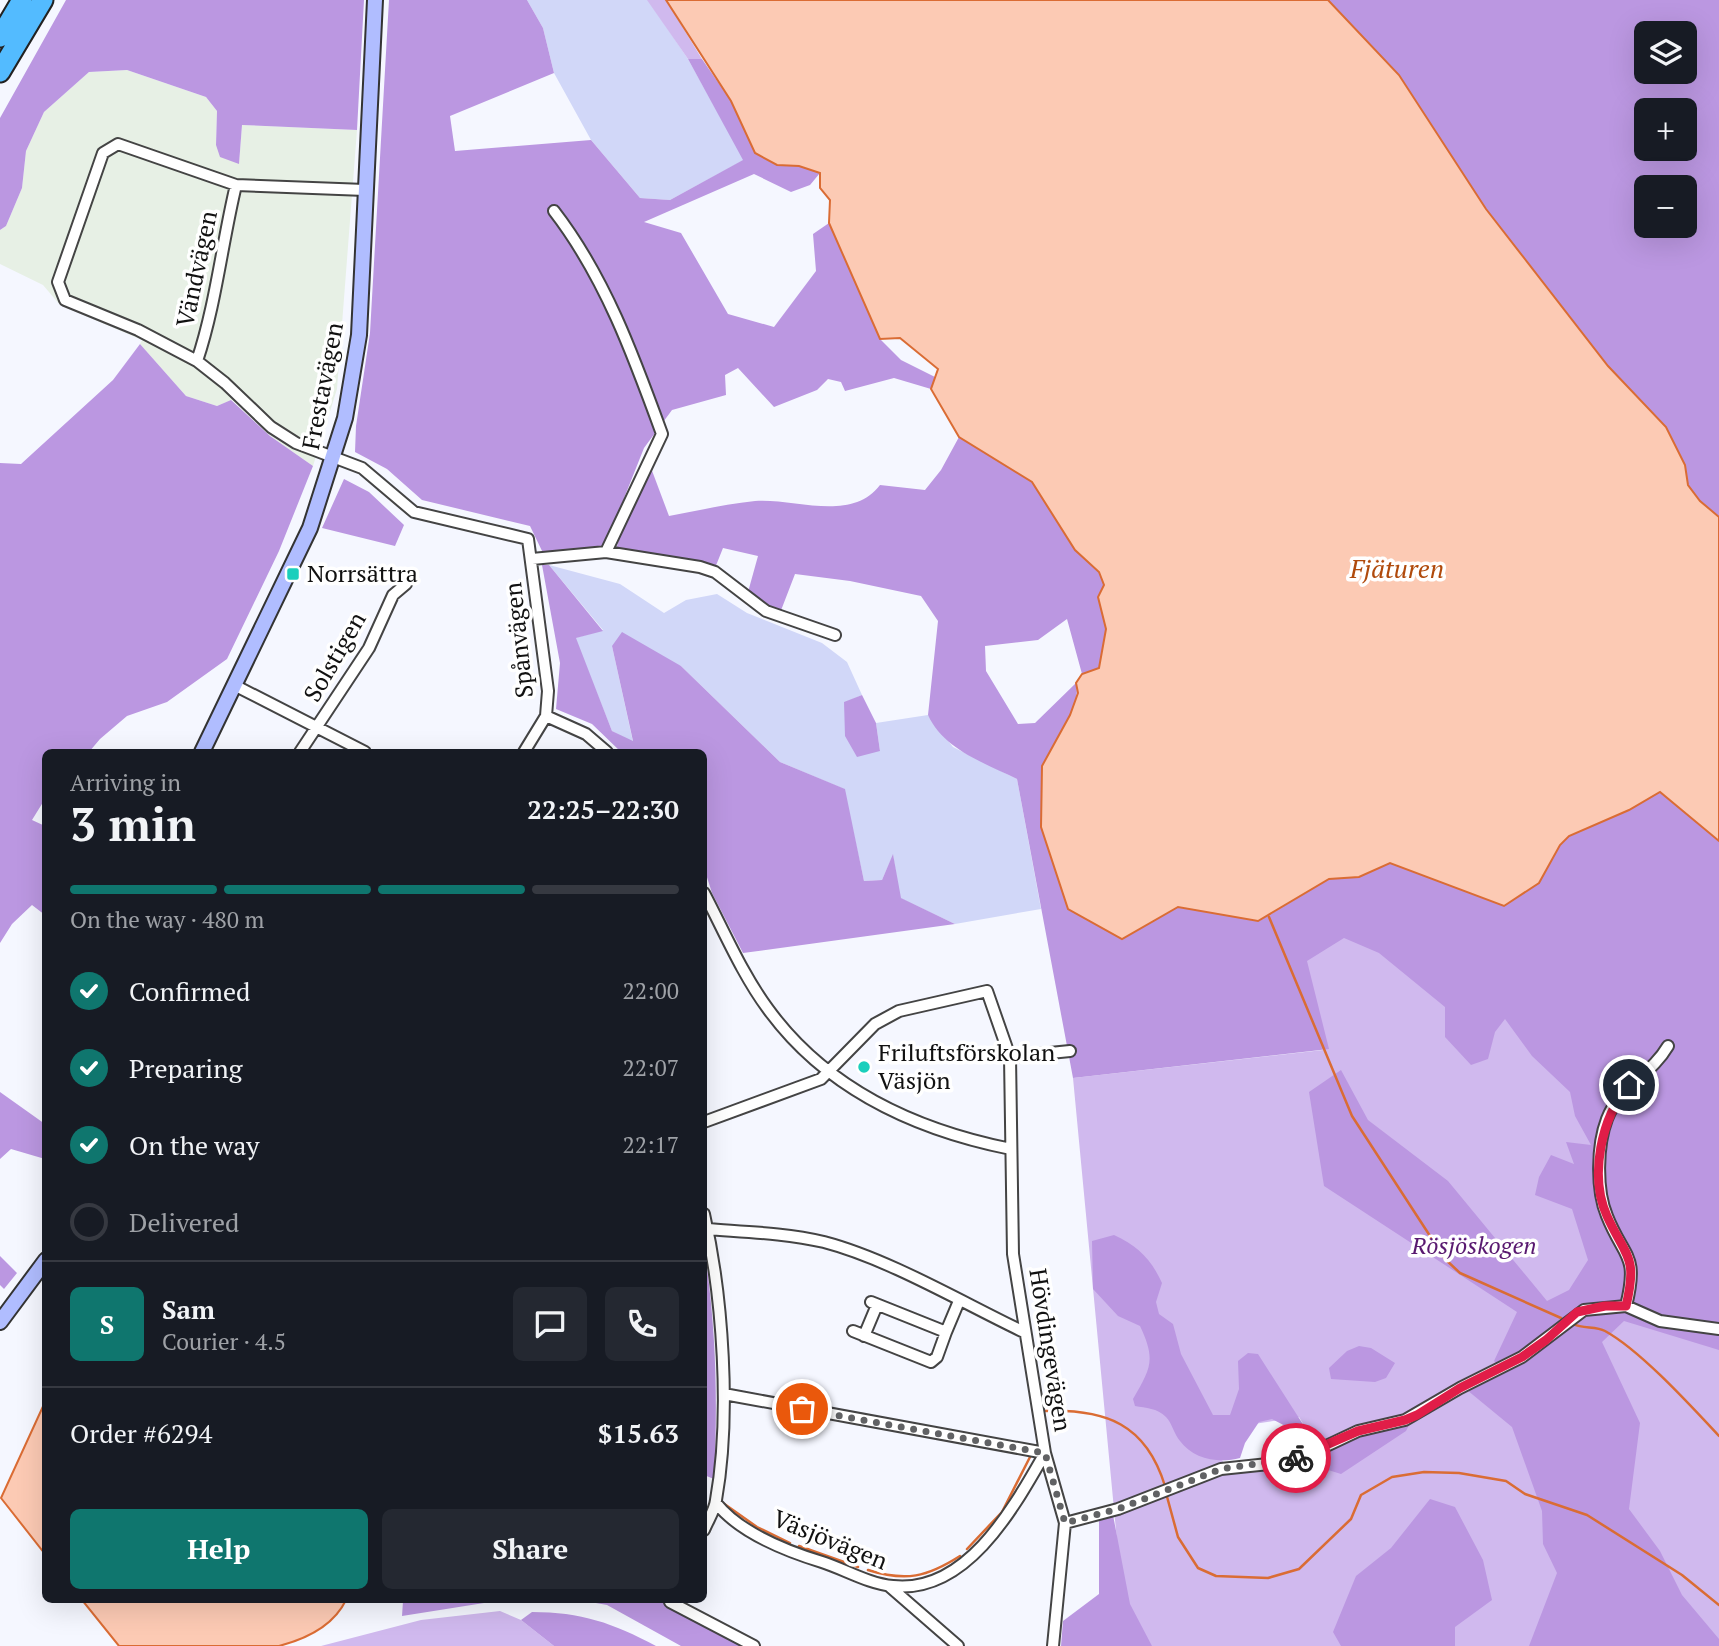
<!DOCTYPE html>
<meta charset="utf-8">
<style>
body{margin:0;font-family:"PT Serif",serif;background:#242831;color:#f1f3f6;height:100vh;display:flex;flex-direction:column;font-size:26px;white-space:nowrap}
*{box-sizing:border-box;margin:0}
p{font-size:23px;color:#9ea1a6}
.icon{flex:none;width:38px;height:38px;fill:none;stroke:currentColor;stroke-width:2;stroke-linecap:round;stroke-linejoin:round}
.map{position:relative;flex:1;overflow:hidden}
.drawer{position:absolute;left:42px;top:749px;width:665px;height:854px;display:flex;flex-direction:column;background:#171b24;border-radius:10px;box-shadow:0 7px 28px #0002}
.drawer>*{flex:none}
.buttons{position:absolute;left:1634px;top:21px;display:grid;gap:14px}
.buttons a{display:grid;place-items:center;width:63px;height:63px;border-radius:10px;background:#171b24;box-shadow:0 7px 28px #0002;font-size:35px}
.pin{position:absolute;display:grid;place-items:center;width:60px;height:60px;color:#fff;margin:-30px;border:4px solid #fff;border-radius:50%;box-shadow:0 2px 7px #0007}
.courier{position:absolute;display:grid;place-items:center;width:70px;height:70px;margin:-35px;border:5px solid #e11d48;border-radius:50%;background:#fff;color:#222;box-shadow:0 2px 9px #0007}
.headline em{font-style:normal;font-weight:800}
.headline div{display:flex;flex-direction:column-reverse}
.headline{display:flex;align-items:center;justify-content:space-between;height:119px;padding:0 28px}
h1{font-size:46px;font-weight:800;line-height:52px}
.bar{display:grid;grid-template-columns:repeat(4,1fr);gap:10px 7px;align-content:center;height:84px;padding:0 28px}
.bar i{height:9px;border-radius:5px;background:#363941}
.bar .selected{background:#0f766e}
.bar p{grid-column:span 4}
.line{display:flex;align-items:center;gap:18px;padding:0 28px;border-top:2px solid #363941}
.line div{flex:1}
.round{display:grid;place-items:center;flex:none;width:74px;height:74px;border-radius:10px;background:#242831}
ol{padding:0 28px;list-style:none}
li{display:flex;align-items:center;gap:21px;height:77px}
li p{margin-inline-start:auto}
li .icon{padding:7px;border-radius:50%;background:#0f766e;color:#fff;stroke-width:4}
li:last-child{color:#9ea1a6}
li i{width:38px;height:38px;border:4px solid #363941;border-radius:50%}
.primary-button{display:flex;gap:14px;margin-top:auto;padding:14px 28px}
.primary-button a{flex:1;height:80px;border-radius:10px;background:#0f766e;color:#fff;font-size:28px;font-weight:800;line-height:80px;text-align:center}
.primary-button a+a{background:#242831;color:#f1f3f6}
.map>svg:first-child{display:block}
.industrial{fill:#e7f0e5}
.farmland{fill:#d1d7f8}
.green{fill:#d0b9ee;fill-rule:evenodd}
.forest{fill:#bb97e1;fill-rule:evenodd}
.water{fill:#fccab4;stroke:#da6c34;stroke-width:2}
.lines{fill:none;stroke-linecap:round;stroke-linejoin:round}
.stream{stroke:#da6c34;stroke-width:2.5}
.street-casing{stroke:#444;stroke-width:14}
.secondary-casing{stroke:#333;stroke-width:18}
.highway-casing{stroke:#222;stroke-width:23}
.street{stroke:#fff;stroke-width:10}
.secondary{stroke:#b0bdff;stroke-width:14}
.highway{stroke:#53bbff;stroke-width:19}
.done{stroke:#616264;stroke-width:7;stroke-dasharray:0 12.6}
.route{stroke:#e11d48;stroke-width:9}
.poi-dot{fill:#1acfbc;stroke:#fff;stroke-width:2.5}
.labels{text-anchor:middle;stroke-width:7;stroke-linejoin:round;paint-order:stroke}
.street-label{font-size:24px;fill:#111;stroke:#fff}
.poi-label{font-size:24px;fill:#111;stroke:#fff;text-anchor:start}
.park-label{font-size:24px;font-style:italic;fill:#591970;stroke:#fff}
.water-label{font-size:26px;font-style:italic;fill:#b04a0c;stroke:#fff}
</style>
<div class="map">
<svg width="1719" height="1646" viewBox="0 0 1719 1646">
<rect width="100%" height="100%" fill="#f5f7ff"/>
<path class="industrial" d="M 127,70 L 206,97 L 217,111 L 216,145 L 239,164 L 242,125 L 357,130 L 337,389 L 313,466 L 270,436 L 232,400 L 217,406 L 186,396 L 140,344 L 142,340 L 60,305 L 43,285 L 0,264 L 0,230 L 6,226 L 22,188 L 26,151 L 44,112 L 89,72 Z"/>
<path class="farmland" d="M 527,0 L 648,0 L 688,59 L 744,160 L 670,200 L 640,198 L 591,140 L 554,73 L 543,28 Z
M 549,565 L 620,584 L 664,613 L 686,600 L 717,594 L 747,613 L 822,643 L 847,662 L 862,695 L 844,703 L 880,751 L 876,723 L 928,715 L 953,747 L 1017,779 L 1041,909 L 955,924 L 900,898 L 893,855 L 882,880 L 864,881 L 844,789 L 780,762 L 681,666 L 612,646 L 633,742 L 612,731 L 575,638 L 603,630 Z"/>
<path class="green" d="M 647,0 L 666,0 L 702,59 L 688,59 Z
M 1719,816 L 1719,1646 L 1127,1646 L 1073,1078 L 1323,1050 L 1259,930 ZM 1299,1417 L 1314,1442 C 1289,1462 1256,1457 1226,1464 L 1219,1458 L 1234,1427 Z
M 500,1611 L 521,1620 L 554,1646 L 321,1646 L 421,1620 Z"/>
<path class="forest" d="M 66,0 L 364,0 L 357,130 L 242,125 L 239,164 L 220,157 L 216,145 L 217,111 L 206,97 L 127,70 L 89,72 L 44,112 L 26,151 L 22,188 L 6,226 L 0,230 L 0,118 Z
M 389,0 L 527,0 L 543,28 L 554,73 L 450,116 L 455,151 L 591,140 L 640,198 L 670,200 L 743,160 L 688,59 L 702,59 L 731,101 L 755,153 L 777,165 L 799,166 L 820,173 L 810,185 L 791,192 L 754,174 L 644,222 L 681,233 L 728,314 L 774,327 L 816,271 L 813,234 L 829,223 L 880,339 L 901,360 L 935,377 L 931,389 L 894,378 L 845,391 L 841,382 L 828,379 L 817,390 L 774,407 L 738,368 L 725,375 L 726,395 L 672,410 L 644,448 L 605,546 L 543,553 L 530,526 L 422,500 L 387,469 L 355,452 L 356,426 L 370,333 Z
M 1328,0 L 1719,0 L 1719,517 L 1700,501 L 1688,485 L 1685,465 L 1666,427 L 1608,366 L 1486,209 L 1399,75 ZM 1647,33 L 1685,33 L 1685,72 L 1647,72 ZM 1647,110 L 1685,110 L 1685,149 L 1647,149 ZM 1647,187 L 1685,187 L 1685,226 L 1647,226 Z
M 140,344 L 186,396 L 217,406 L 231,400 L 270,436 L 313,466 L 279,551 L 227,659 L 167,702 L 127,716 L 100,739 L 89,752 L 46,752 L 45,799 L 32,820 L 45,826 L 45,915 L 32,905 L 12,924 L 0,943 L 0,463 L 21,464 L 113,380 Z
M 959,437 L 1032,482 L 1075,550 L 1099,572 L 1104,585 L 1098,597 L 1106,629 L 1099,668 L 1082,674 L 1067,619 L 1038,640 L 985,646 L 986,671 L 1018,724 L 1035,723 L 1076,683 C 1082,710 1055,743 1042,766 L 1122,939 L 1178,907 L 1259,921 L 1329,879 L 1359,877 L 1390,863 L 1504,906 L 1539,883 L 1560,845 L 1569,836 L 1629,810 L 1661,791 L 1719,841 L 1719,1350 L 1624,1321 L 1602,1342 L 1640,1423 L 1629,1509 L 1660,1551 L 1682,1595 L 1719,1639 L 1719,1646 L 1529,1646 L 1557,1573 L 1543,1544 L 1542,1511 L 1512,1427 L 1467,1390 L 1504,1372 L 1494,1361 L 1517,1312 L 1324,1186 L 1309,1092 L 1341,1070 L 1368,1120 L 1448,1181 L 1547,1301 L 1569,1290 L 1588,1260 L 1572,1209 L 1535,1195 L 1539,1177 L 1551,1155 L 1574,1164 L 1566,1142 L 1591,1145 L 1575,1116 L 1570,1092 L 1532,1056 L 1505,1019 L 1495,1032 L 1488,1059 L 1471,1065 L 1445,1037 L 1445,1007 L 1379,953 L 1344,938 L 1307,961 L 1329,1049 L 1073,1078 L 1017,779 C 985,763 944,750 928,715 L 938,621 L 921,596 L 850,581 L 795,574 L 780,613 L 760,603 L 748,592 L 758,556 L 723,548 L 715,568 L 616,550 L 620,535 L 651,468 L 669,516 C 697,511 726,504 755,501 C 795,498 851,523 880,485 L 925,490 L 941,470 Z
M 344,479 L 369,492 L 404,525 L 395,546 L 322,528 Z
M 542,565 L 549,565 L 603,631 L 576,638 L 612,731 L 633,741 L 612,646 L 622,632 L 681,666 L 780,762 L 845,789 L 864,881 L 882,880 L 893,854 L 901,898 L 955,924 L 743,953 L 712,893 L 705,871 L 704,752 L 621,752 L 592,724 L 556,709 L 560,663 Z
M 862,695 L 876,723 L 880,751 L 857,757 L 845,736 L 844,702 Z
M 0,1092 L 45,1124 L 45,1159 L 11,1149 L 0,1159 Z
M 1114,1235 C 1138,1246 1151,1259 1162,1283 L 1156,1302 L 1159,1314 L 1173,1324 L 1181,1354 L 1213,1415 L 1230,1415 L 1239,1389 L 1238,1361 L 1248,1353 L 1258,1354 L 1306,1429 L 1291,1429 L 1272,1419 L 1259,1422 L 1245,1443 L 1240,1458 C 1219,1464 1193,1459 1180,1441 C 1174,1434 1172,1423 1166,1417 C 1157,1408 1146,1408 1135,1406 L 1133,1399 C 1151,1368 1156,1360 1140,1326 L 1118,1316 L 1093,1289 L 1092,1241 Z
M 704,1246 C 716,1328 718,1396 714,1479 L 704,1475 Z
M 0,1256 L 17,1273 L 4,1289 L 0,1285 Z
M 1359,1346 L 1371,1348 L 1395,1363 L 1386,1378 L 1375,1382 L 1331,1379 L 1329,1368 L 1347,1351 Z
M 1409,1425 L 1406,1431 L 1341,1474 L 1325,1469 L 1318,1453 L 1365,1432 Z
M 1430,1499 L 1455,1507 L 1483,1560 L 1492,1600 L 1455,1627 L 1455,1646 L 1341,1646 L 1333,1632 L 1356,1576 L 1391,1548 Z
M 1113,1515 L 1130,1604 L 1152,1646 L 1061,1646 L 1063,1621 L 1099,1594 L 1099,1517 Z
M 437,1600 L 503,1600 L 402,1616 L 403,1601 Z
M 579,1600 L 660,1600 L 746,1646 L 681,1646 L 607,1605 Z
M 532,1612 C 581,1612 613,1623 656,1646 L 554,1646 L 521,1620 Z"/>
<path class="water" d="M 666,0 L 1328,0 L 1399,75 L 1486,209 L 1608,366 L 1666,427 L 1685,465 L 1688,485 L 1700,501 L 1719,517 L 1719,841 L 1660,792 L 1629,810 L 1569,836 L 1560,845 L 1539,883 L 1504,906 L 1390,863 L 1359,877 L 1329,879 L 1258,921 L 1178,907 L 1122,939 L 1068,909 L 1041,827 L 1042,766 L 1070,715 L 1078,693 L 1076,683 L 1082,674 L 1099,668 L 1106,629 L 1098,597 L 1104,585 L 1099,572 L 1075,550 L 1032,482 L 959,437 L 931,389 L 938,369 L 900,338 L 880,339 L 829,223 L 830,200 L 820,188 L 820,173 L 799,166 L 777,165 L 755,153 L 731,101 Z
M 45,1402 L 46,1554 L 45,1554 L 1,1498 Z
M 82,1600 L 346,1600 C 334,1625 306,1639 279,1646 L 119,1646 Z"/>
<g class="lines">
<path class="stream" d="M 1269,917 L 1352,1116 L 1445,1259 L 1460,1273 L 1561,1318
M 1573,1324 C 1583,1329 1596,1326 1605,1331 C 1640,1350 1691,1406 1719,1436
M 1045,1411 C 1106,1409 1146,1424 1165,1486
M 1166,1493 L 1178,1537 L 1198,1568 L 1216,1576 L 1268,1578 L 1299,1569 L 1351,1519 L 1361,1495 L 1392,1477 L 1424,1472 L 1459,1473 L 1506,1481 L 1525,1494 L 1587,1515 L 1682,1575 L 1719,1605
M 723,1503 L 757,1527 L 790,1543
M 799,1546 L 858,1567
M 967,1549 L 1002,1512 L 1030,1457
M 868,1570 C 906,1582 927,1577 960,1556"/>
<defs>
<path id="street" d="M 365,190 L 236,185 L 118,144 L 103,153 L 58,282 L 65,300 L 138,330 L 197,361 L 225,383 L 271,427 L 296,443 L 362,468 L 414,512 L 528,539 L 548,691 L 546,716 L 524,752
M 197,361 C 216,304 222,243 236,185
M 606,552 L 700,567 L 715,572 L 766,611 L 835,635
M 532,559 L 606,552 L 662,434 C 634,357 605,277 554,211
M 234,685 L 365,752
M 546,716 L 586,734 L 607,752
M 300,752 L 369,648 L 393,595 L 406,584
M 704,893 C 724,931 742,974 768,1009 C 827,1090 916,1130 1011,1149
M 1010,1057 L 1070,1051
M 704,1122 L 821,1079 L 875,1024 L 899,1011 L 987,991 L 1010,1057 L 1013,1254 L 1045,1453 L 1065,1523 L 1053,1646
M 704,1214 C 723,1297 731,1416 716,1500 C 715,1510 708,1520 704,1530
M 707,1229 C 746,1232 786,1233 824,1242 C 889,1259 963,1303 1024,1332
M 871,1302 L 946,1332 L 959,1301
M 1626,1306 C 1639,1253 1624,1259 1607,1216 C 1596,1190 1597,1145 1607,1119 C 1619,1087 1651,1075 1668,1046
M 853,1331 L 931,1362 L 937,1357 L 946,1332
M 864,1336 L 877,1305
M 724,1394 L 1045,1453
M 716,1503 C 740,1533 786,1551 822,1562 C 844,1569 869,1584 893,1586 C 967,1594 1014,1507 1045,1453
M 1065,1523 L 1118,1509 L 1221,1469 L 1278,1463 L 1305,1456 L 1358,1431 L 1405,1420 L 1460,1388 L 1522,1357 L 1584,1310 L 1626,1306 L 1660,1321 L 1719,1329
M 889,1586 L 958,1646
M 670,1602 L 754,1646"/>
<path id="secondary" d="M 202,752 L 310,528 L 345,418 L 359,335 L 375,0
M 0,1322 L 46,1260"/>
<path id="highway" d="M 0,37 L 22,0
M 0,72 L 43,0"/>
</defs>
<use href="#street" class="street-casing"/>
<use href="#secondary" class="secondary-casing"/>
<use href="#highway" class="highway-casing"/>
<use href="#street" class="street"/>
<use href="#secondary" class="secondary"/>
<use href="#highway" class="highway"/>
</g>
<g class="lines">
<path class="done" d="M 802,1409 L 1045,1453 L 1065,1523 L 1118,1509 L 1221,1469 L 1296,1458"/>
<path class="route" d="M 1296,1458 L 1358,1431 L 1405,1420 L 1417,1415 L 1460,1388 L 1522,1357 L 1546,1340 L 1577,1312 L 1605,1306 L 1626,1306 C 1638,1255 1626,1258 1607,1216 C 1589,1176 1601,1118 1629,1085"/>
</g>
<g class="poi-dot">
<rect x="286" y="567" width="14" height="14" rx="3.5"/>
<circle cx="864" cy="1067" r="7"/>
</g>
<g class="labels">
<g class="street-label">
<text transform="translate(197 269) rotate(-78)" y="8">Vändvägen</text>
<text transform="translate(323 386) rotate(-79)" y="8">Frestavägen</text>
<text transform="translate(519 640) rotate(-96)" y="8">Spånvägen</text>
<text transform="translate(335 657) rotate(-60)" y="8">Solstigen</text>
<text transform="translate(1050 1350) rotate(81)" y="8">Hövdingevägen</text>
<text transform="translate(830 1540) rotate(22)" y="8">Väsjövägen</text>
</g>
<g class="poi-label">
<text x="307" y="582">Norrsättra</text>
<text x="878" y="1061">Friluftsförskolan<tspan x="878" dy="28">Väsjön</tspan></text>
</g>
<g class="park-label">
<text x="1474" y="1254">Rösjöskogen</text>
</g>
<g class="water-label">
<text x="1397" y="578">Fjäturen</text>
</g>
</g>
</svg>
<div class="buttons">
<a><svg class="icon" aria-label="layers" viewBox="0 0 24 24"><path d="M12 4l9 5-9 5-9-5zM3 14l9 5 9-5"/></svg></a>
<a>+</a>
<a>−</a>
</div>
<div class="pin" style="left:802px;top:1409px;background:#ea580c"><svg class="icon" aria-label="bag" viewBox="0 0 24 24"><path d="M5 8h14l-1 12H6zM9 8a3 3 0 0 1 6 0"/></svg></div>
<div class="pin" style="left:1629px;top:1085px;background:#1f2937"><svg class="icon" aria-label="home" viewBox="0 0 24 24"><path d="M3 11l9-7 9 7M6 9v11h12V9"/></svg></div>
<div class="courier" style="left:1296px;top:1458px"><svg class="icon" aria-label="bike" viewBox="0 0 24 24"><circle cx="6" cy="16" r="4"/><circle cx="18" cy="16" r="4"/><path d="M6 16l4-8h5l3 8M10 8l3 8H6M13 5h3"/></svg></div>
<section class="drawer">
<div class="headline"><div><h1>3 min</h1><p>Arriving in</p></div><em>22:25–22:30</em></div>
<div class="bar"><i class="selected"></i><i class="selected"></i><i class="selected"></i><i></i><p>On the way · 480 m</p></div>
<ol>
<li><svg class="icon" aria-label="check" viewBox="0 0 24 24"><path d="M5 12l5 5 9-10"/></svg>Confirmed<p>22:00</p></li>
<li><svg class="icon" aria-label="check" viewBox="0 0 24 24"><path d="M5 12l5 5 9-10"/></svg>Preparing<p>22:07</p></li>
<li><svg class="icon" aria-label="check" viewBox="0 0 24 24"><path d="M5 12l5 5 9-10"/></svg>On the way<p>22:17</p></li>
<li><i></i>Delivered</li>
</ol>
<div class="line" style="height:126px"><b class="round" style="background:#0f766e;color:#fff">S</b><div><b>Sam</b><p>Courier · 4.5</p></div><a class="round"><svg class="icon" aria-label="chat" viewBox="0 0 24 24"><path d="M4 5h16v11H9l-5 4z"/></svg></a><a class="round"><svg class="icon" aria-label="phone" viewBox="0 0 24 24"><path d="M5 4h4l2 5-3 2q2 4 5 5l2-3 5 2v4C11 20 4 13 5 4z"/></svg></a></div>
<div class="line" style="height:91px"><div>Order #6294</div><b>$15.63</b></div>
<div class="primary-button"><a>Help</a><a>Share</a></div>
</section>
</div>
